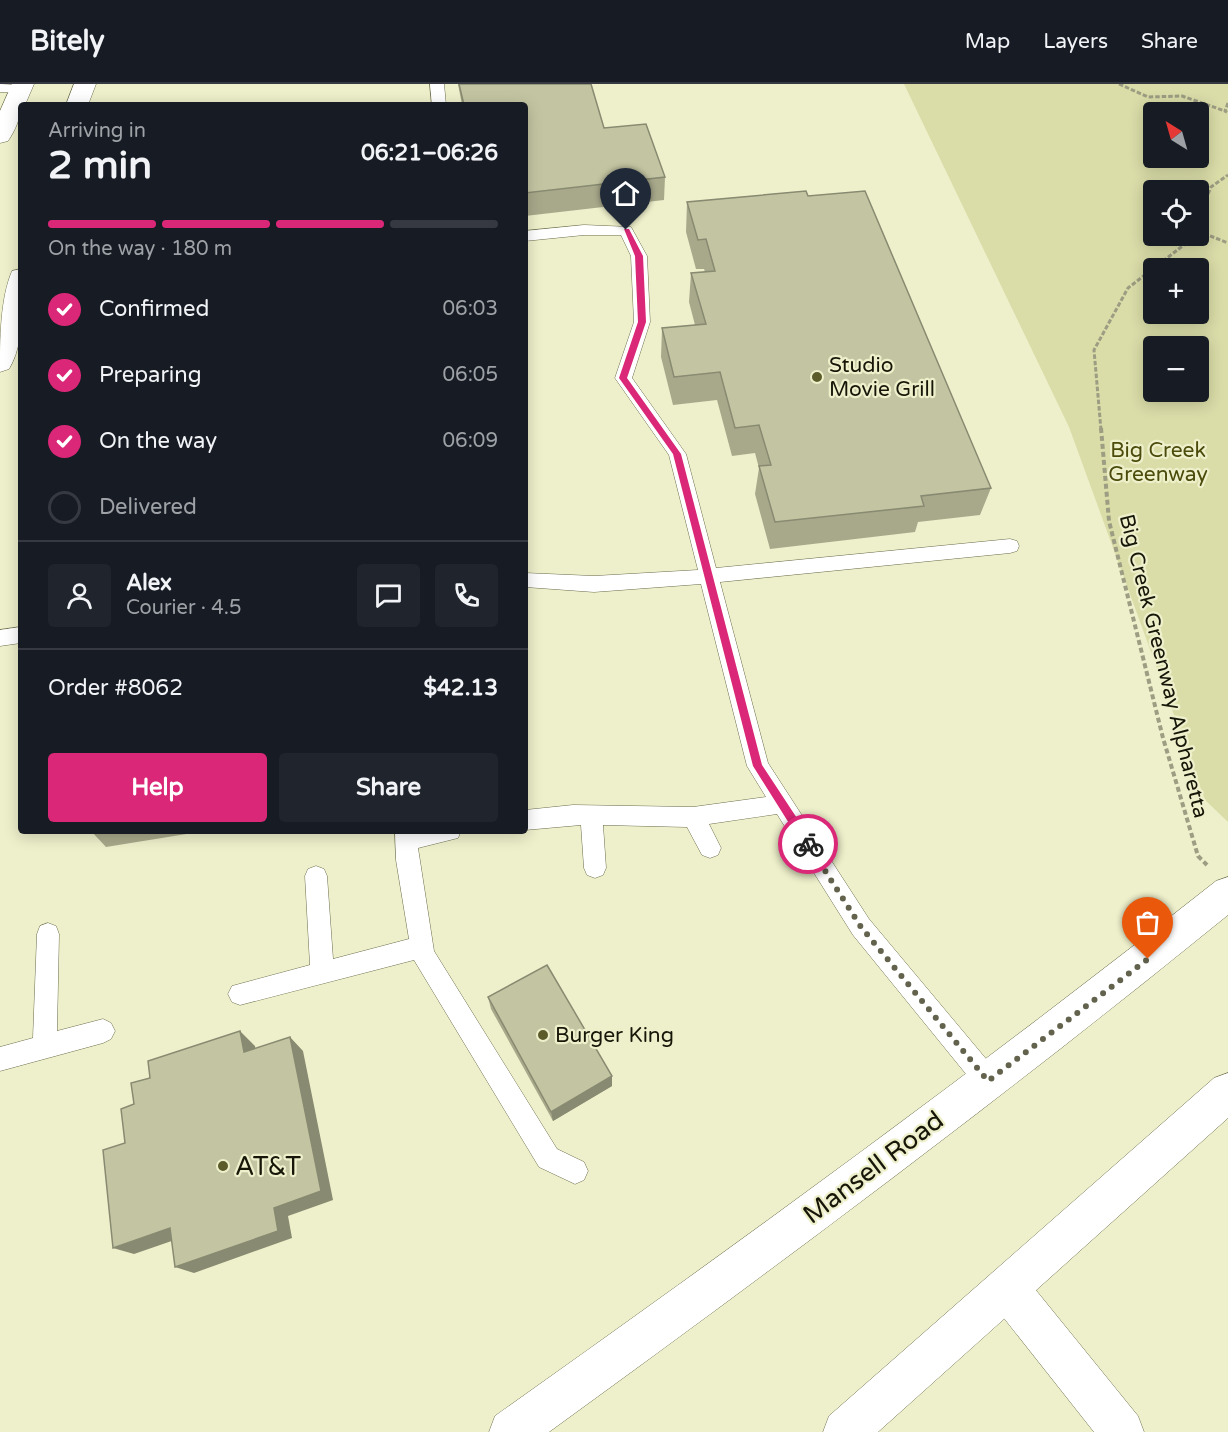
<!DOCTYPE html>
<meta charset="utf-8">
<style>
body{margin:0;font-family:"Varela Round",sans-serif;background:#20242c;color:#f1f3f6;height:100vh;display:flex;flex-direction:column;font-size:22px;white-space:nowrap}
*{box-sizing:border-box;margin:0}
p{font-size:20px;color:#9ea1a6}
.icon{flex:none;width:33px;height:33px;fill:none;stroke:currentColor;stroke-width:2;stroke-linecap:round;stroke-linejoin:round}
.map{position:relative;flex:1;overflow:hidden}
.side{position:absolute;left:18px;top:18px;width:510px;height:732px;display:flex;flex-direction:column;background:#171b24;border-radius:6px;box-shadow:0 3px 15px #0003}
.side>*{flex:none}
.needle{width:39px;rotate:323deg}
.buttons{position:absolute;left:1143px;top:18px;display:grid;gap:12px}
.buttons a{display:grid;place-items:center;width:66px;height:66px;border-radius:6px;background:#171b24;box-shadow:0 3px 15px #0003;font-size:30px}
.pin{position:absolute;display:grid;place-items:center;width:51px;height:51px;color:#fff;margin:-62px -26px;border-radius:50% 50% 50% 0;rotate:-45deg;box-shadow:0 0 6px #0007}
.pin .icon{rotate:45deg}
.courier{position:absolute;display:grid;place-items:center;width:60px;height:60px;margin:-30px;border:4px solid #db2777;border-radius:50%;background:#fff;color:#222;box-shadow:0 2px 8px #0007}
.head em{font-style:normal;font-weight:800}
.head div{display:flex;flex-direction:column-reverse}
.head{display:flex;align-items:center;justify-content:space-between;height:102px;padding:0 30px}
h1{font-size:39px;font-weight:800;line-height:45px}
.bar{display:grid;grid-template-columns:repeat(4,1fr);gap:9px 6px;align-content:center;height:72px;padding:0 30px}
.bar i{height:8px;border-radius:4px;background:#363941}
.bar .selected{background:#db2777}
.bar p{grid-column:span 4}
.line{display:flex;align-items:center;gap:15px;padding:0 30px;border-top:2px solid #363941}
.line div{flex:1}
.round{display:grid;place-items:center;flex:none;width:63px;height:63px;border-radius:6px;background:#20242c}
ol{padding:0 30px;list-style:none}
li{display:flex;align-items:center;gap:18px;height:66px}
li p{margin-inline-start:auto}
li .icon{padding:6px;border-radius:50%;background:#db2777;color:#fff;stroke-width:4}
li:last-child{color:#9ea1a6}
li i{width:33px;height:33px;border:3px solid #363941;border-radius:50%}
.cta{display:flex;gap:12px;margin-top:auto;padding:12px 30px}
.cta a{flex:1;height:69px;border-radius:6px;background:#db2777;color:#fff;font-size:24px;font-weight:800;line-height:69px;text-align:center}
.cta a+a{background:#20242c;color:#f1f3f6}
header{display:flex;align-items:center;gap:36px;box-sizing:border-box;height:84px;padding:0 30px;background:#171b24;border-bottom:2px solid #363941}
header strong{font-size:28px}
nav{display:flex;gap:33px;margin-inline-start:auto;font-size:21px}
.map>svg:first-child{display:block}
.green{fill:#dadda8;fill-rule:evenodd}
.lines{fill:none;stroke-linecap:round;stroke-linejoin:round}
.lane-casing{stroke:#6c6d4d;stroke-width:1}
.street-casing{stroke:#6c6d4d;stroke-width:1}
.secondary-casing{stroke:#6c6d4d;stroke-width:1}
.path-far1{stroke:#9c9d82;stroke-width:3;stroke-dasharray:4.5 2;stroke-linecap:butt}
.path{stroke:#9c9d82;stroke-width:4;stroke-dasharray:5 3;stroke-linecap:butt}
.lane{fill:#fff;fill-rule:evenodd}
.street{fill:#fff;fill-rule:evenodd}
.secondary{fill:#fff;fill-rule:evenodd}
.wall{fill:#a8a98b}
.shaded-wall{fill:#888a71}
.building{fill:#c3c5a2;stroke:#888a71;stroke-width:1.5}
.route{fill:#db2777}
.done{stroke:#62624d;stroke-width:6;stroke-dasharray:0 10.8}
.poi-dot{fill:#5b5c29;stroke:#eef0cb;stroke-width:2}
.labels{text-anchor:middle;stroke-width:4.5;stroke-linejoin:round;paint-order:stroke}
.poi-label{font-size:21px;fill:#161609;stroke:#eef0cb;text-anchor:start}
.park-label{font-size:21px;fill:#4b4b0b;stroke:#eef0cb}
.street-label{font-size:21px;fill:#161609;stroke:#eef0cb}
.near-poi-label{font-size:26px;fill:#161609;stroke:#eef0cb;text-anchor:start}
.near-street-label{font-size:26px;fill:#161609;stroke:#eef0cb}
</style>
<header>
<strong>Bitely</strong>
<nav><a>Map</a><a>Layers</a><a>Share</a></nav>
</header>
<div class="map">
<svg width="1228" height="1348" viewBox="0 0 1228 1348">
<rect width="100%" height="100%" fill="#eef0cb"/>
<path class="green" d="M 904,0 L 1228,0 L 1228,738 L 1205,716 L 1069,343 ZM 1154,28 L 1198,28 L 1198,74 L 1154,74 ZM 1154,106 L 1198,106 L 1198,152 L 1154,152 ZM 1154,184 L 1198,184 L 1198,230 L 1154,230 ZM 1154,262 L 1198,262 L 1198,308 L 1154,308 Z"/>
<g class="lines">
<defs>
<path id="lane" d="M 0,0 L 21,1 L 28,5 L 21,9 L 0,8 Z
M 430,0 L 444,0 L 446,21 L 432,21 Z
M 584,141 L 631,143 L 647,172 L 650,238 L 632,294 L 686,370 L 716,484 L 1010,455 L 1017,457 L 1019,462 L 1017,467 L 1010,469 L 720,498 L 768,679 L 869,835 L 997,988 L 1000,997 L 997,1006 L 988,1009 L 979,1006 L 853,851 L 777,730 L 709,740 L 721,764 L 718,771 L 710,774 L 702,771 L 687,743 L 603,741 L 606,784 L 603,791 L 595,794 L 587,791 L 584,784 L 581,741 L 525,746 L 525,726 L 573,721 L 693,723 L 766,713 L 747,682 L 701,500 L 594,508 L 525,503 L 525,489 L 594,492 L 698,486 L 669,371 L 615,294 L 634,238 L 631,172 L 621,151 L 584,151 L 525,157 L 525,147 Z
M 21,543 L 21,559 L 0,562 L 0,546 Z
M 395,747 L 461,747 L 458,754 L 418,764 L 434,867 L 557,1065 L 584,1078 L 588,1087 L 584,1096 L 575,1100 L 539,1083 L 414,876 L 240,921 L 232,918 L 228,910 L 232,902 L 310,881 L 305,792 L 308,785 L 316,782 L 324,785 L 327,792 L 333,875 L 409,855 L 396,776 Z
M 48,839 L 56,842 L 59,850 L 57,947 L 103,935 L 111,939 L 115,947 L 111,955 L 103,959 L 0,987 L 0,963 L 33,954 L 37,850 L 40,842 Z"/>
<path id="street" d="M 1007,1183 L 1022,1189 L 1138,1332 L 1144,1348 L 1094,1348 L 992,1219 L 986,1204 L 992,1189 Z"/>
<path id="secondary" d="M 12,0 L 34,0 L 25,21 L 21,21 C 21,33 15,47 8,57 L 0,59 L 0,27 Z
M 74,0 L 96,0 L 88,21 L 66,21 Z
M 21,185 C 21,217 26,257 9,285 L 0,288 C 0,256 0,215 12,187 Z
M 1228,793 L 1228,831 C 1007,1011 779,1181 549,1348 L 489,1348 L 495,1332 C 739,1159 981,983 1216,797 Z
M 1228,989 L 1228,1034 L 878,1348 L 823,1348 L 829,1332 L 1214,994 Z"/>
</defs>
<use href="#lane" class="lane-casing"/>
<use href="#street" class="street-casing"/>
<use href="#secondary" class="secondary-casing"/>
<path class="path-far1" d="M 1119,0 L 1148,13 L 1182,12 L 1225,27
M 1228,19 L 1225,27 L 1228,29
M 1198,134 L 1211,103 L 1228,91
M 1198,147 L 1228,159
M 1101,346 L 1094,266 L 1128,204 L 1189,157 L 1191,152"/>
<path class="path" d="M 1101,344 L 1109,437 L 1163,654 L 1198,772 L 1207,781"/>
<use href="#lane" class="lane"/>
<use href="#street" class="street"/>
<use href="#secondary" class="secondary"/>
</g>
<path class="wall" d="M 458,0 L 591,0 L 604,44 L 665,93 L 664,116 L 525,132 L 525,21 L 462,21 Z
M 808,112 L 991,404 L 980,431 L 918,438 L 915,448 L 770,465 L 755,410 L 759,384 L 755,369 L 732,372 L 717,316 L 673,321 L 661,273 L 662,244 L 695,241 L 689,218 L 691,189 L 705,188 L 704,185 L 696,185 L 686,148 L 687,118 Z
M 91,747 L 205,747 L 106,763 Z
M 488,913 L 612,992 L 612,1002 L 553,1037 L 491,925 Z"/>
<path class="shaded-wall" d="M 240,947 L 255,962 L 258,982 L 244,968 Z
M 290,953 L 303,967 L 333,1116 L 288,1132 L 292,1154 L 194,1189 L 175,1183 L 274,1124 Z
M 612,992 L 612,1002 L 553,1037 L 551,1028 Z
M 170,1144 L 189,1151 L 134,1170 L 113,1164 Z"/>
<path class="building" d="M 459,0 L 591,0 L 604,44 L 646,40 L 665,93 L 525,109 L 525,21 L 464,21 Z
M 806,107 L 808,112 L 865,107 L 991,404 L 921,412 L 924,422 L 775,438 L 759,382 L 771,381 L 759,341 L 735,344 L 720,288 L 674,293 L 662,244 L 706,240 L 691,189 L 715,187 L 706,155 L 698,156 L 687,118 Z
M 547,881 L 612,992 L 551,1028 L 488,913 Z
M 240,947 L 244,968 L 290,953 L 321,1107 L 274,1124 L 278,1147 L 175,1183 L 170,1144 L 113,1164 L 103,1066 L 125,1059 L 121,1025 L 134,1020 L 131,999 L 150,994 L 148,977 Z"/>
<path class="route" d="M 624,145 L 629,145 L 643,172 L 646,238 L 627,294 L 681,370 L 762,681 L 812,757 L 812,763 L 808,765 L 804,763 L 753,682 L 673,370 L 619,294 L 638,238 L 635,172 Z"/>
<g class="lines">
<path class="done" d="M 808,760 L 861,843 L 988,997 L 1148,875"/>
</g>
<g class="poi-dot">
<circle cx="817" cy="293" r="6"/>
<circle cx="543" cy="951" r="6"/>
<circle cx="223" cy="1082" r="6"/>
</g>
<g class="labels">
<g class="poi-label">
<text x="829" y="288">Studio<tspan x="829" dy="24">Movie Grill</tspan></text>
<text x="555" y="958">Burger King</text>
</g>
<g class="park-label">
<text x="1158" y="373">Big Creek<tspan x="1158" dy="24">Greenway</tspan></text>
</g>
<g class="street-label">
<text transform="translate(1164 582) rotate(76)" y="7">Big Creek Greenway Alpharetta</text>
</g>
<g class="near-poi-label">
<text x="235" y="1091">AT&amp;T</text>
</g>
<g class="near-street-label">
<text transform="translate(873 1083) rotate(-37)" y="9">Mansell Road</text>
</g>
</g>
</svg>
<div class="buttons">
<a><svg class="needle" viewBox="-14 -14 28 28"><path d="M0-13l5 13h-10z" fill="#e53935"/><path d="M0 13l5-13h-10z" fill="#9ea1a6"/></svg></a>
<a><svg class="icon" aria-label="locate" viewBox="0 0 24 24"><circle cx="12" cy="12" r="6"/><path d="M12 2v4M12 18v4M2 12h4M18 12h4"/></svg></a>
<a>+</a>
<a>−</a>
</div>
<div class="pin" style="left:1148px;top:875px;background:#ea580c"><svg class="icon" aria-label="bag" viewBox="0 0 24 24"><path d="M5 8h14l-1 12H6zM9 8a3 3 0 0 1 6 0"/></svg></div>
<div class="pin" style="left:626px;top:146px;background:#1f2937"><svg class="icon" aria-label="home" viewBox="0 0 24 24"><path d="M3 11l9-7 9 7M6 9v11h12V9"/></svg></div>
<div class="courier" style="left:808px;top:760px"><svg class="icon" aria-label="bike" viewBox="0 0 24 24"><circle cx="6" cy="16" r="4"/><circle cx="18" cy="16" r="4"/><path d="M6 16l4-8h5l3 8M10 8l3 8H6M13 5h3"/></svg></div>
<section class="side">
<div class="head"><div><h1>2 min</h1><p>Arriving in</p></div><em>06:21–06:26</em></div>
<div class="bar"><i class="selected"></i><i class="selected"></i><i class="selected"></i><i></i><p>On the way · 180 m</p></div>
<ol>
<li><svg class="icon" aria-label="check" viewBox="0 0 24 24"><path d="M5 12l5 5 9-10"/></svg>Confirmed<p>06:03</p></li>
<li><svg class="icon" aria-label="check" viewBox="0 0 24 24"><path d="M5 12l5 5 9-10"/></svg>Preparing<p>06:05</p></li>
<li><svg class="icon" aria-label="check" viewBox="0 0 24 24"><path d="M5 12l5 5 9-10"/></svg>On the way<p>06:09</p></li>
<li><i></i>Delivered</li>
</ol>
<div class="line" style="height:108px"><a class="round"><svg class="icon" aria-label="person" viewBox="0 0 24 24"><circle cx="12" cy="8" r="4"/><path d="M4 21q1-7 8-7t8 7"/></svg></a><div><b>Alex</b><p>Courier · 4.5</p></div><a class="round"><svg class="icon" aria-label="chat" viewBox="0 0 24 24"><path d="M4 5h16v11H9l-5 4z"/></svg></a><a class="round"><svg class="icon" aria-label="phone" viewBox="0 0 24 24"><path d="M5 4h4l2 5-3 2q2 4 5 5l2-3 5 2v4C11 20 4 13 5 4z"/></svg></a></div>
<div class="line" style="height:78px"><div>Order #8062</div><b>$42.13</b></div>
<div class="cta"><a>Help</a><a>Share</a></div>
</section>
</div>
